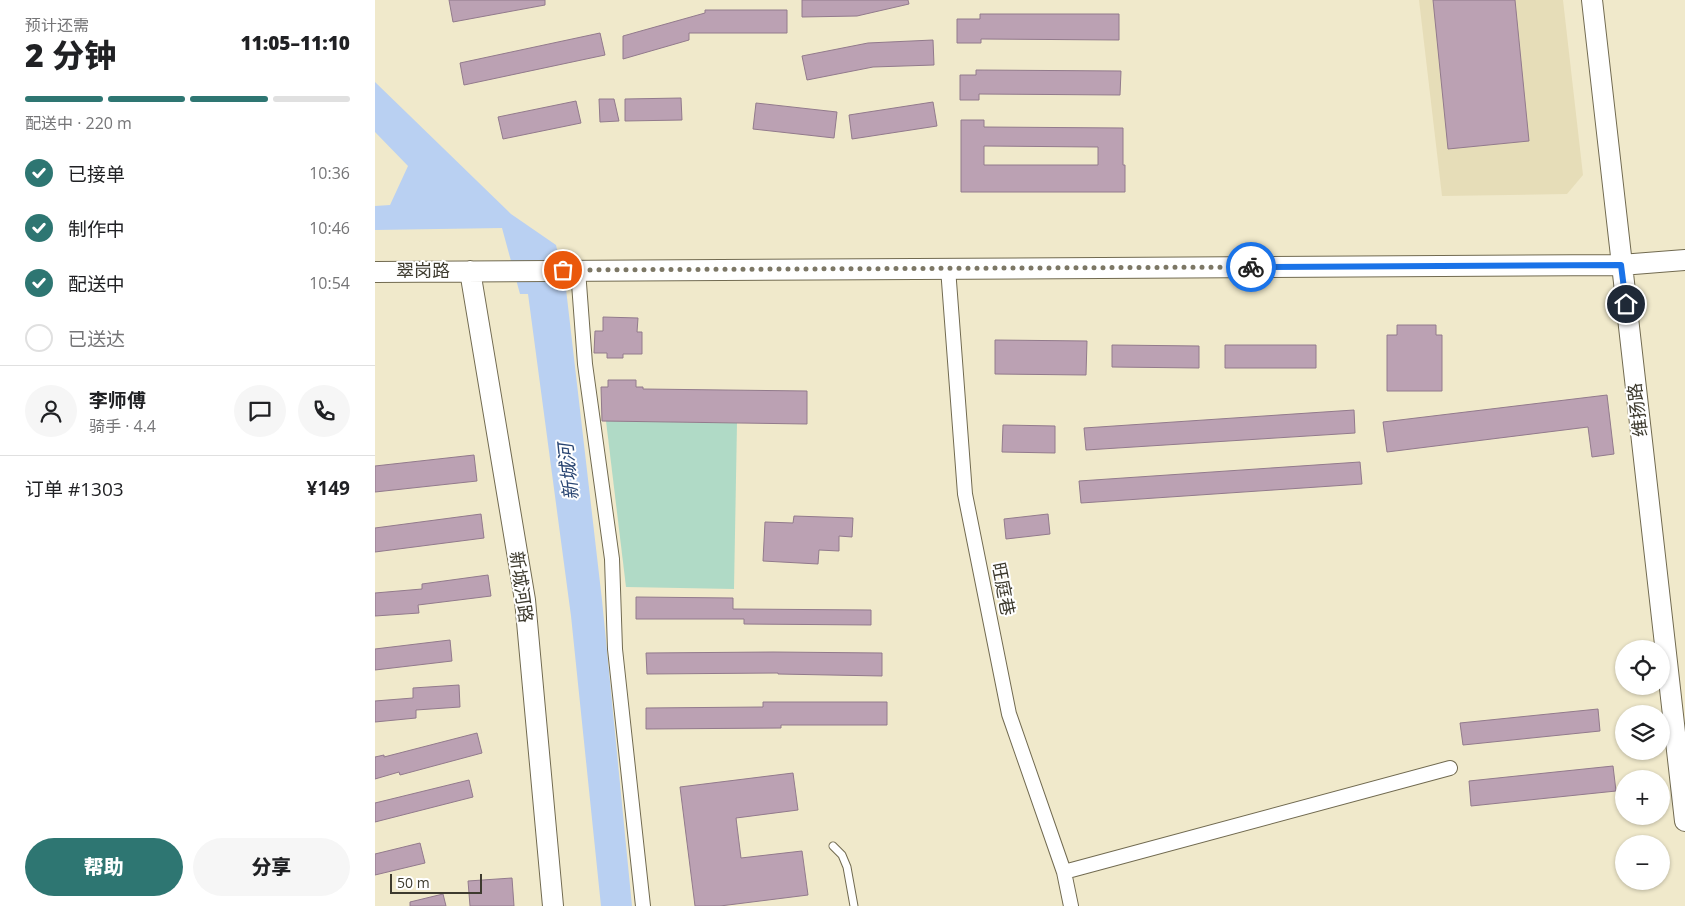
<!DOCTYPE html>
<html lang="zh">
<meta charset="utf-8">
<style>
body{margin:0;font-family:"Open Sans","Noto Sans SC",sans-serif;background:#f6f6f6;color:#202124;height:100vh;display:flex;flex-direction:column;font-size:19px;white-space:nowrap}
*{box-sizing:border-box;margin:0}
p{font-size:16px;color:#757577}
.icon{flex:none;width:28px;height:28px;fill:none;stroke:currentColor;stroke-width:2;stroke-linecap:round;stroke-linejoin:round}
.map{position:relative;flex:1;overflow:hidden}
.details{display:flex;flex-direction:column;background:#fff;width:375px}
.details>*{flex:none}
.fabs{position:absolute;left:1240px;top:640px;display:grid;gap:10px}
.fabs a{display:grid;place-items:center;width:55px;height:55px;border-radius:50%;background:#fff;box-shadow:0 1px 4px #0004;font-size:25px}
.scale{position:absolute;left:15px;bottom:12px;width:92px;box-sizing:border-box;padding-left:5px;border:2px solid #3d3a2e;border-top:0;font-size:14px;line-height:18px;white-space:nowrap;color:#3d3a2e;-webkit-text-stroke:4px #fff;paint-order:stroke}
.pin{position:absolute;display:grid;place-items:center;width:42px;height:42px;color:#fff;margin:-21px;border:2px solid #fff;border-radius:50%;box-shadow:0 1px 5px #0007}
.courier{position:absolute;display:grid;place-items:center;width:50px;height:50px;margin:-25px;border:4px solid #1a73e8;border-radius:50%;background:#fff;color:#222;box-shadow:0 1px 6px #0007}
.summary em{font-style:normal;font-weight:800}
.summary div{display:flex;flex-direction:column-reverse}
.summary{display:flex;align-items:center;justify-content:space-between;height:85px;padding:0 25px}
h1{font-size:32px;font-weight:800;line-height:38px}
.bar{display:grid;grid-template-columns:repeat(4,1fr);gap:8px 5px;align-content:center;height:60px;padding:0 25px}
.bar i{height:6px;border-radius:4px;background:#e0e0e0}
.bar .active{background:#2e7672}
.bar p{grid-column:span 4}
.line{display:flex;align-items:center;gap:12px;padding:0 25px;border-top:1px solid #e0e0e0}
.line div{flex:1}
.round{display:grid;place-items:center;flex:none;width:52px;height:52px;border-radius:26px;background:#f6f6f6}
ol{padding:0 25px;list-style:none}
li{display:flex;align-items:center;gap:15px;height:55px}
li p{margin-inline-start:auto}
li .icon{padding:5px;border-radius:50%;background:#2e7672;color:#fff;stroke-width:4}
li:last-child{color:#757577}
li i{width:28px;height:28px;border:2px solid #e0e0e0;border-radius:50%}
.button{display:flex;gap:10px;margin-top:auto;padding:10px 25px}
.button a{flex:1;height:58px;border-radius:30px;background:#2e7672;color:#fff;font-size:20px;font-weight:800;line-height:58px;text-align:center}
.button a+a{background:#f6f6f6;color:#202124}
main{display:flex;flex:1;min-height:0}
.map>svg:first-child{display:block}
.built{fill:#e6ddb8}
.green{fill:#b0dac6}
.water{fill:#b9d0f2}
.building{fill:#bba1b3;stroke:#927a8c;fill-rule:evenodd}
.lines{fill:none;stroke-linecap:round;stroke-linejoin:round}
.lane-casing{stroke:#716a50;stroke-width:9}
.street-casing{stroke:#716a50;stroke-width:16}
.secondary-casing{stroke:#716a50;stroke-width:22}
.lane{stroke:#fff;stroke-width:7}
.street{stroke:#fff;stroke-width:14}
.secondary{stroke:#fff;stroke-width:20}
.done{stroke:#7c7765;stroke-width:5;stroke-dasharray:0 9}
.route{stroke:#1a73e8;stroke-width:6}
.labels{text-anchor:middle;stroke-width:4;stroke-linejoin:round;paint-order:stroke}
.street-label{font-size:18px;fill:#3d3a2e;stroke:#fff}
.water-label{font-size:19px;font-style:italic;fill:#294572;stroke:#fff}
</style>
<main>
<section class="details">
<div class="summary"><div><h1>2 分钟</h1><p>预计还需</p></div><em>11:05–11:10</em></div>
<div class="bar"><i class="active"></i><i class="active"></i><i class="active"></i><i></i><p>配送中 · 220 m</p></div>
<ol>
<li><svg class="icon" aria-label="check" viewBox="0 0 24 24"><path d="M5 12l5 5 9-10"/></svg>已接单<p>10:36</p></li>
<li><svg class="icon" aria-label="check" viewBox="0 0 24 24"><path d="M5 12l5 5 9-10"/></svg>制作中<p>10:46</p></li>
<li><svg class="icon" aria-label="check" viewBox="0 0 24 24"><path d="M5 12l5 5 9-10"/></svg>配送中<p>10:54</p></li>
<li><i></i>已送达</li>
</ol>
<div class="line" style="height:90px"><a class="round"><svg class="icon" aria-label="person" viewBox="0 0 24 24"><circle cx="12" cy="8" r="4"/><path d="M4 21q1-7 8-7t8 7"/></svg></a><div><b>李师傅</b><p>骑手 · 4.4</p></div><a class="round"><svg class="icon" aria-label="chat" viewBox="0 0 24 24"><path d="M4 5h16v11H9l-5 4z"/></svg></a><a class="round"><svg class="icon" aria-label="phone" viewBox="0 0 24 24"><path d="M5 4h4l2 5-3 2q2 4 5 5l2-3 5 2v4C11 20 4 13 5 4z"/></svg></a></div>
<div class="line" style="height:65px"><div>订单 #1303</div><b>¥149</b></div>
<div class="button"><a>帮助</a><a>分享</a></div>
</section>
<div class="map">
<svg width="1310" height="906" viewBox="0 0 1310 906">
<rect width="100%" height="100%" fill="#f0e9cb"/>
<path class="built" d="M 1044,0 L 1188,0 L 1208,175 L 1192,194 L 1067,196 Z"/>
<path class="green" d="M 231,421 L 362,423 L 359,589 L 251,587 Z"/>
<path class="water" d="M 0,82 L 136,214 L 181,245 L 191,289 L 227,600 L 257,906 L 226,906 L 196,616 L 153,294 L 145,294 L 127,228 L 0,230 L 0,206 L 15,205 L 33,166 L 0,132 Z"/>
<path class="building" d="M 74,0 L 170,0 L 170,5 L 78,22 Z
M 427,0 L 533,0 L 534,4 L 482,16 L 427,17 Z
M 1058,0 L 1140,0 L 1154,141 L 1073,149 Z
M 330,10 L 412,10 L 412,33 L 314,33 L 314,40 L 248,59 L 248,36 L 330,13 Z
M 605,14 L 744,14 L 744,40 L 606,39 L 606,43 L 582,43 L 582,19 L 605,19 Z
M 225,33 L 230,55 L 89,85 L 85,63 Z
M 558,40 L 559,65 L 498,67 L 432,80 L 427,56 L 493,43 Z
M 601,70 L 746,71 L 745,95 L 604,94 L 604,100 L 585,100 L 585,75 L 601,75 Z
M 306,98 L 307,120 L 250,121 L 250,99 Z
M 224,99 L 239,99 L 244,121 L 225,122 Z
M 201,101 L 206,123 L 128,139 L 123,117 Z
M 558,102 L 562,126 L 477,139 L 474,115 Z
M 381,103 L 462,112 L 459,138 L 378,129 Z
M 586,120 L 609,120 L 609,127 L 748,128 L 748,165 L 750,165 L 750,192 L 586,192 ZM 609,146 L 723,147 L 723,165 L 609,165 Z
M 228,317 L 263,318 L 262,332 L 267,332 L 267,354 L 248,354 L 248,358 L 232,358 L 232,353 L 219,353 L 220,331 L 228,331 Z
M 1022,325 L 1061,325 L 1061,335 L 1067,335 L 1067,391 L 1012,391 L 1012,335 L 1022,335 Z
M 620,340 L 712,341 L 711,375 L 620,374 Z
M 737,345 L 824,346 L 824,368 L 737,367 Z
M 850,345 L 941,345 L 941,368 L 850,368 Z
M 233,380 L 261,380 L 261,387 L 268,387 L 268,389 L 432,391 L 432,424 L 227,421 L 226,387 L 233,387 Z
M 1232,395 L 1239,454 L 1217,457 L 1213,427 L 1012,452 L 1008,422 Z
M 979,410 L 980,433 L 711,450 L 709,428 Z
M 628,425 L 680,426 L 680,453 L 627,452 Z
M 99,455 L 102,481 L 0,492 L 0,466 Z
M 985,462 L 987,484 L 706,503 L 704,481 Z
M 106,514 L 109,538 L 0,552 L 0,528 Z
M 673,514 L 675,534 L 631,539 L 629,519 Z
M 419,516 L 478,518 L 477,537 L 464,536 L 464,551 L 444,550 L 443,564 L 388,561 L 390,522 L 418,523 Z
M 113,575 L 116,596 L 43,605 L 44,613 L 0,616 L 0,593 L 47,589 L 47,584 Z
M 261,597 L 358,598 L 358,609 L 496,610 L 496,625 L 369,624 L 369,619 L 261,619 Z
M 75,640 L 77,661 L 0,670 L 0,649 Z
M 398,652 L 507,653 L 507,676 L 403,674 L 403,673 L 272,674 L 271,653 Z
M 84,685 L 85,707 L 41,710 L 41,718 L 0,722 L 0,701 L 38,698 L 38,688 Z
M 388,702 L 512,702 L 512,725 L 406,725 L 406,728 L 271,729 L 271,708 L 388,707 Z
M 1223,709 L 1225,731 L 1088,745 L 1085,723 Z
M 102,733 L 107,753 L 25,775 L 24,772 L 0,779 L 0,757 L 9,755 L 9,757 Z
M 1238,766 L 1241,791 L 1096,806 L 1094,781 Z
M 418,773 L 423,810 L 361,818 L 366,858 L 427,851 L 433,895 L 345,906 L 320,906 L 305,787 Z
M 94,780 L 98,797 L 0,822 L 0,803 Z
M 45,843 L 50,863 L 0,875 L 0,854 Z
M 137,878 L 139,906 L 95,906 L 93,881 Z
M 68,894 L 71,906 L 35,906 L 35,902 Z"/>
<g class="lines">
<defs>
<path id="lane" d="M 458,846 L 467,855 L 472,867 L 479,906"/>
<path id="street" d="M 573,268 L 590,494 L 634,714 L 689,872 L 696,906
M 203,270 L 210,364 L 237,559 L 240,649 L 268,906
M 689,872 L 1075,768"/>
<path id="secondary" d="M 1217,0 L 1310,821
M 95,271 L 150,600 L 178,906
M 0,272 L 1246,265 L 1310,260"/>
</defs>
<use href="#lane" class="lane-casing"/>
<use href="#street" class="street-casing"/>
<use href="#secondary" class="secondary-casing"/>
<use href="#lane" class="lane"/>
<use href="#street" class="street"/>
<use href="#secondary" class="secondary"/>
</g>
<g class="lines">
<path class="done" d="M 188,270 L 876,267"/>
<path class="route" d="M 876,267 L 1246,265 L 1251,304"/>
</g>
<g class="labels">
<g class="street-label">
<text x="48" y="277">翠岗路</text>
<text transform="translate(1263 410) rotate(-97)" y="6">维扬路</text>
<text transform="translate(146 587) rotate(82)" y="6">新城河路</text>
<text transform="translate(628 589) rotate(79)" y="6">旺庭巷</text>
</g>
<g class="water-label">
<text transform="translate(193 472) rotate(-96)" y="7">新城河</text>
</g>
</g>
</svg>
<div class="fabs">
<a><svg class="icon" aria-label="locate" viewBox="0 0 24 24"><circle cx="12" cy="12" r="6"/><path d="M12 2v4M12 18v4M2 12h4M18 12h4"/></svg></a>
<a><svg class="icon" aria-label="layers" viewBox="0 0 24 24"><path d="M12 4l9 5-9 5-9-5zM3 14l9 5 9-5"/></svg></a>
<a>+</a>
<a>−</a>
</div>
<div class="scale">50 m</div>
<div class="pin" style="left:188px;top:270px;background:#ea580c"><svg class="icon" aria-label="bag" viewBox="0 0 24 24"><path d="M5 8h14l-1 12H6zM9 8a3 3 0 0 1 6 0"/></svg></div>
<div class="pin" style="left:1251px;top:304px;background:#1f2937"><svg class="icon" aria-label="home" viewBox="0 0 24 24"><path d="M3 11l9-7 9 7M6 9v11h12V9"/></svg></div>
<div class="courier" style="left:876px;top:267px"><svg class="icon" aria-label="bike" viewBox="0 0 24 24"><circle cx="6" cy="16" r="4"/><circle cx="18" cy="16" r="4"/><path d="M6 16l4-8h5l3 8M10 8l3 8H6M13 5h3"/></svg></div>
</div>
</main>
